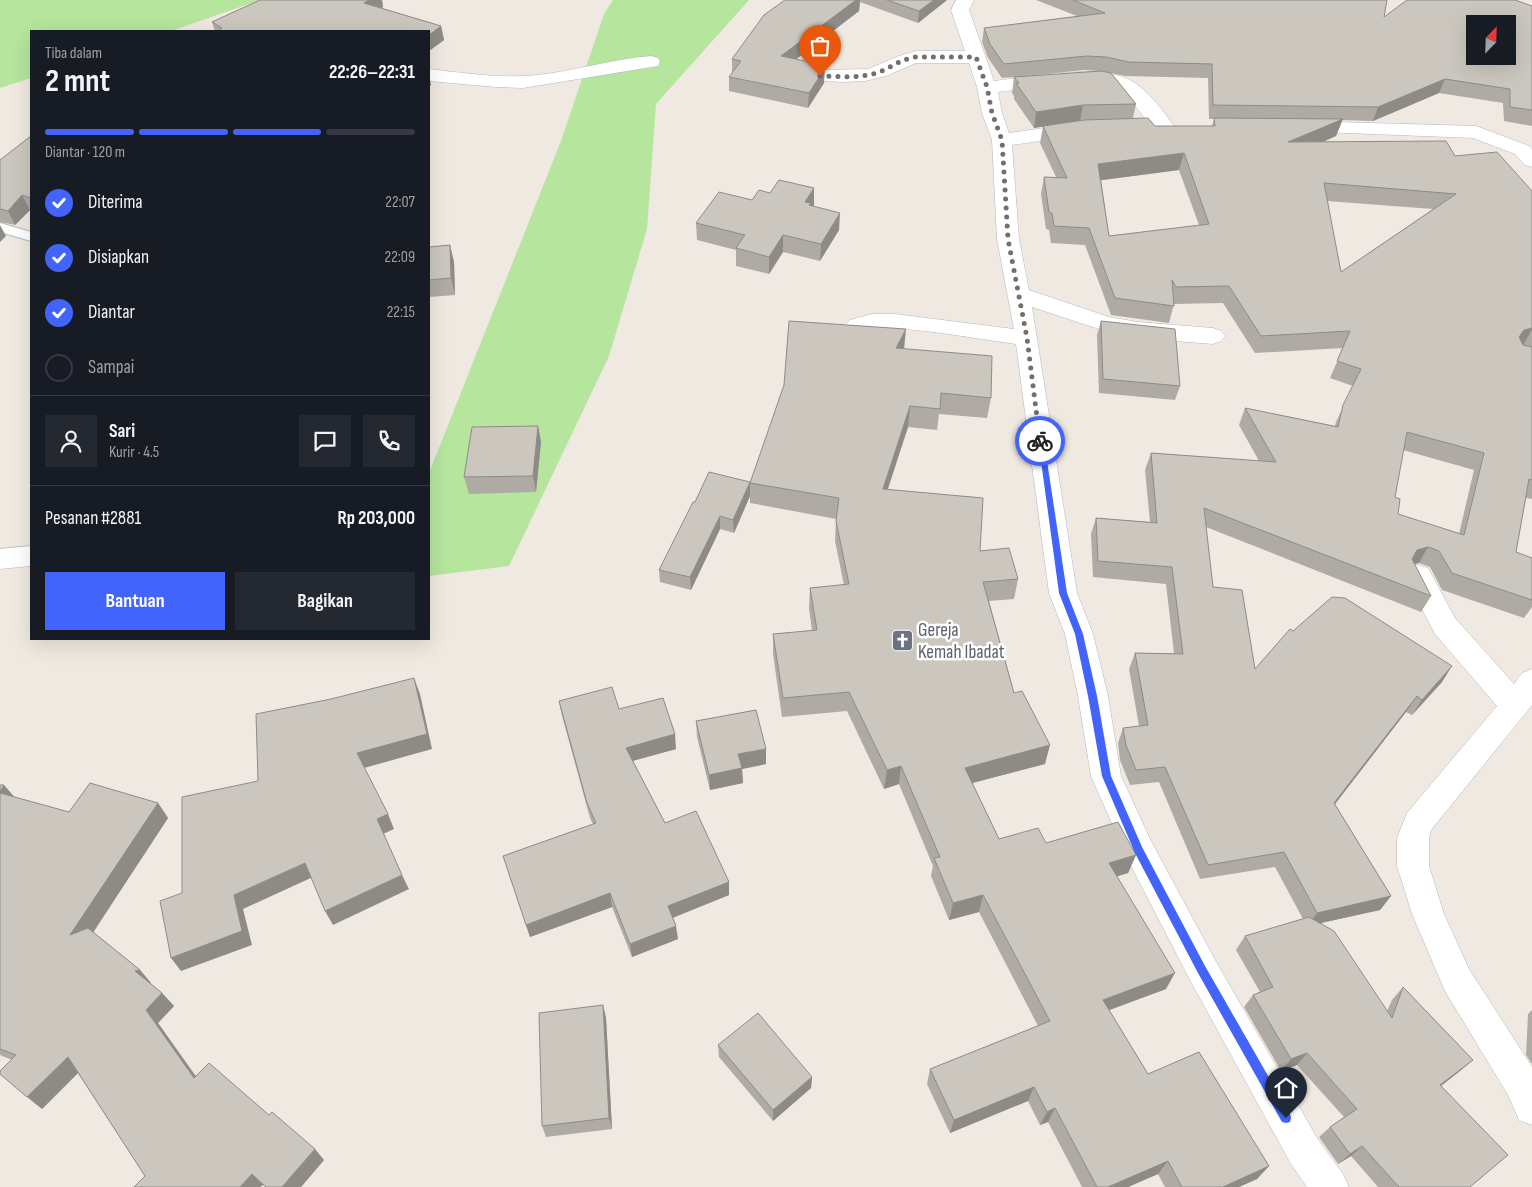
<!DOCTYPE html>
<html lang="id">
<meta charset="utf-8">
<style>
body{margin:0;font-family:"Sofia Sans Condensed",sans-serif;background:#242831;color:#f1f3f6;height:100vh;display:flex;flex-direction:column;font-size:19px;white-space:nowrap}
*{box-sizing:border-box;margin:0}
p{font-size:16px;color:#9ea1a6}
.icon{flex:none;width:28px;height:28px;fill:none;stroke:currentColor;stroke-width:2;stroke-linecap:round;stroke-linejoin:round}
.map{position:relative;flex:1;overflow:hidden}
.sheet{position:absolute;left:30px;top:30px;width:400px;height:610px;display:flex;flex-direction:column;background:#171b24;border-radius:0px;box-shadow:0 5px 20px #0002}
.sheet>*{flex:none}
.needle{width:32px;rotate:23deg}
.controls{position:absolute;left:1466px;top:15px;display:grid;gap:10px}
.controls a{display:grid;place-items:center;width:50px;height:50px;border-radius:0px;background:#171b24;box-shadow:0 5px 20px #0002;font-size:25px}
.pin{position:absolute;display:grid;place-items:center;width:42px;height:42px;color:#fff;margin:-51px -21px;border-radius:50% 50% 50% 0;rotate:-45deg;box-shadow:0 0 5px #0007}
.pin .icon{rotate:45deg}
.courier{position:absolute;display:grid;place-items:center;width:50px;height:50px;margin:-25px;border:4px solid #4264fb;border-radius:50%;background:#fff;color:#222;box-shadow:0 1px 6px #0007}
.head em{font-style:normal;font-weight:700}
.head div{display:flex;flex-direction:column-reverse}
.head{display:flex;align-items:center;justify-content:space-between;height:85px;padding:0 15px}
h1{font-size:32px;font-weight:700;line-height:38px}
.bar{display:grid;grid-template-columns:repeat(4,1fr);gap:8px 5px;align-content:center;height:60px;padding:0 15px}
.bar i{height:6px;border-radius:4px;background:#363941}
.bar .current{background:#4264fb}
.bar p{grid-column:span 4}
.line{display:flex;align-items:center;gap:12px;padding:0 15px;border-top:1px solid #363941}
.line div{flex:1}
.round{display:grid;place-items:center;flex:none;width:52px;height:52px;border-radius:0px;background:#242831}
ol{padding:0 15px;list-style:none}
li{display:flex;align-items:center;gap:15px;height:55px}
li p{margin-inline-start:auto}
li .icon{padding:5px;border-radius:50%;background:#4264fb;color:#fff;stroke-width:4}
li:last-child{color:#9ea1a6}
li i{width:28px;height:28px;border:2px solid #363941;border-radius:50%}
.primary-button{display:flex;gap:10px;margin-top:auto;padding:10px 15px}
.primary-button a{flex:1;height:58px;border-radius:0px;background:#4264fb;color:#fff;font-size:20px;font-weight:700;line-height:58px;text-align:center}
.primary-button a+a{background:#242831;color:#f1f3f6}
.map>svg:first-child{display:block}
.green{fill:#b6e59e}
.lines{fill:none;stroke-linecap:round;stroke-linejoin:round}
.service-casing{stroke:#b4b7c1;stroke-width:2}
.minor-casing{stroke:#b4b7c1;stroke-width:1}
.service{fill:#fff;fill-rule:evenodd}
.minor{fill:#fff;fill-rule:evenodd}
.wall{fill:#afaba4;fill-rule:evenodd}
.shaded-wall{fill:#8e8b86}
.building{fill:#cbc7bf;stroke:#8e8b86;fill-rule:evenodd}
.route{fill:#4264fb}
.done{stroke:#726f6d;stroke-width:5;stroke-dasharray:0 9}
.labels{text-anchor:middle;stroke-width:5;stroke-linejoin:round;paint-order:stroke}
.worship-label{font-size:19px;fill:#5b616d;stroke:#fff;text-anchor:start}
</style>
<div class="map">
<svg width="1532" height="1187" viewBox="0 0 1532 1187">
<rect width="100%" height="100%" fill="#efe9e1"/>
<path class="green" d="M 0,0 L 260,0 L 171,31 L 31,31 L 31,78 L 0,88 Z
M 613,0 L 749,0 L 656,104 L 647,229 L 609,356 L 509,566 L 429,576 L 429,473 L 561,141 L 604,14 Z"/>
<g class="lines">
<defs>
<path id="service" d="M 0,223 L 31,232 L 31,241 L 0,232 Z"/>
<path id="minor" d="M 956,0 L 974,0 L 969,10 L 994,81 C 1029,77 1102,63 1132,81 C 1148,91 1163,110 1174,126 L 1171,130 C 1166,131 1161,133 1156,129 C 1141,118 1134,98 1116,88 C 1095,77 1024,89 998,92 L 1002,113 L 1009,133 L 1079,123 L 1086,125 L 1089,129 L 1086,133 L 1079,135 L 1012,145 L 1019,239 L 1029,290 L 1109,317 L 1138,322 L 1213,328 L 1221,331 L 1225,336 L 1221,341 L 1213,344 L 1138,338 L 1105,331 L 1032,307 L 1077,593 L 1093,634 L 1108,696 L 1121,776 L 1151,841 L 1214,958 L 1317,1138 L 1343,1174 L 1349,1187 L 1307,1187 L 1291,1164 L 1190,980 L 1128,860 L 1091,776 L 1078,696 L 1065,634 L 1049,593 L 1016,344 C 970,338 923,328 877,328 C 858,328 858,349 836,343 L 832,338 L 850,320 L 872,314 L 895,314 L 1014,329 L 997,239 L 992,140 L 982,113 L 977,87 L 969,63 L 916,63 L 886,76 L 865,81 L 842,82 L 813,80 L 811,76 L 813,72 L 820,70 L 868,69 L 899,56 L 916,51 L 965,51 L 951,10 Z
M 651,56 L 658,58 L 660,62 L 658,66 L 523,88 L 496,87 L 429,81 L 429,69 C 465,73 501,79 537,75 C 575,71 612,59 651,56 Z
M 1302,121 L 1476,126 L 1529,146 L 1532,149 L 1532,167 L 1525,165 L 1515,154 L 1473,138 L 1295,131 L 1292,127 L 1295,123 Z
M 31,546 L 31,566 L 0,569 L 0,549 Z
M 1418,565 L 1428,568 L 1455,618 L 1514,684 L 1522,673 L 1532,669 L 1532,705 L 1431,830 L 1429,838 L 1429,866 L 1444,914 L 1469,969 L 1532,1067 L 1532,1125 L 1519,1120 L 1508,1095 L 1445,991 L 1412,914 L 1397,866 L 1397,838 L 1407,813 L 1497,706 L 1435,634 L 1404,575 L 1408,568 Z"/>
</defs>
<use href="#service" class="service-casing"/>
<use href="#minor" class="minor-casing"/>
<use href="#service" class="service"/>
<use href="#minor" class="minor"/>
</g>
<path class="wall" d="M 260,0 L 382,0 L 383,7 L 381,8 L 441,26 L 444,40 L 429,51 L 429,31 L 215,31 L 212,22 Z
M 785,0 L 947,0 L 918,23 L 860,2 L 859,11 L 796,59 L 824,83 L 808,108 L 729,91 L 729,77 L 732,73 L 732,59 Z
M 1036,0 L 1387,0 L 1384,17 L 1532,6 L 1532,126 L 1504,121 L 1503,103 L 1439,93 L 1373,121 L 1342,120 L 1336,136 L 1323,142 L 1455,156 L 1532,191 L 1532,499 L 1526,498 L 1516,552 L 1532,558 L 1532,607 L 1524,618 L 1442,590 L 1430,567 L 1419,563 L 1414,564 L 1431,596 L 1421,612 L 1206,527 L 1213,587 L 1255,669 L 1293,631 L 1442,682 L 1412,715 L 1406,712 L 1335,804 L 1391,896 L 1380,910 L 1321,923 L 1387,1011 L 1392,1000 L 1403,987 L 1473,1060 L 1441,1086 L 1470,1187 L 1378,1187 L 1351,1156 L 1338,1164 L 1319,1137 L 1330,1127 L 1344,1117 L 1297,1065 L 1281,1071 L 1244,1007 L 1253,995 L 1260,992 L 1236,950 L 1245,936 L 1303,919 L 1275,867 L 1200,879 L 1159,782 L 1130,785 L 1120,760 L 1118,743 L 1123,728 L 1139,726 L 1129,669 L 1135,653 L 1174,653 L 1166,584 L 1093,577 L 1091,534 L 1096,518 L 1150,522 L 1145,470 L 1151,453 L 1259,461 L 1239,425 L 1245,408 L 1335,426 L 1336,422 L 1353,386 L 1330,378 L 1343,348 L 1255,353 L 1223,303 L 1174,304 L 1169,323 L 1111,315 L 1085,245 L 1051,243 L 1049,230 L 1046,229 L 1041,194 L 1044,177 L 1056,177 L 1040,143 L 1043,126 L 1034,128 L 1014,99 L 1014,96 L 1012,93 L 1014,77 L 1002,78 L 988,58 L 982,42 L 984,28 L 1077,16 ZM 1084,70 L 1099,71 L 1017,77 ZM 1111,73 L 1125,76 L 1208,78 L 1209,119 L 1214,119 L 1212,126 L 1155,126 L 1133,118 L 1136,104 ZM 1179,170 L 1199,225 L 1109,236 L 1101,180 ZM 1327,201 L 1433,209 L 1341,272 ZM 1403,450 L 1474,470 L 1459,534 L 1398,514 L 1395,497 Z
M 31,136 L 31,210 L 30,210 L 15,225 L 0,222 L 0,160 Z
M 814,188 L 814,205 L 813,206 L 839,230 L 820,261 L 783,252 L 769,274 L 736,266 L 736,250 L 697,240 L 696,223 L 770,193 Z
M 450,245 L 454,262 L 455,295 L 429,297 L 429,247 Z
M 1101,321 L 1180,386 L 1175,400 L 1099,393 L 1097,335 Z
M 904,349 L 991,398 L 987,418 L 939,414 L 937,430 L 908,427 L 888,489 L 980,551 L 1018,579 L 1014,599 L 989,601 L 1014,693 L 1045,764 L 972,783 L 999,839 L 1046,843 L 1136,855 L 1128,873 L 1117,876 L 1166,989 L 1109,1010 L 1148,1074 L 1269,1166 L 1257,1179 L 1239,1187 L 1165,1187 L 1158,1174 L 1128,1187 L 1082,1187 L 1048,1122 L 1040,1125 L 1028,1101 L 950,1133 L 927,1084 L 930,1069 L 1038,1026 L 979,912 L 949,920 L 931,876 L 933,866 L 899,784 L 884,789 L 847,711 L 782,717 L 773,654 L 773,634 L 812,631 L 809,608 L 810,588 L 844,585 L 835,541 L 836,519 L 750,503 L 750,496 L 734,533 L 720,529 L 691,590 L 660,582 L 659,570 L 695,502 L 750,482 Z
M 538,426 L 541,442 L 536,492 L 469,494 L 464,477 Z
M 559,701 L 619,709 L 676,749 L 633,761 L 665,823 L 729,882 L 729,895 L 673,918 L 678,939 L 632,957 L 612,907 L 530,937 L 503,856 L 593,824 L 590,818 L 562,716 Z
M 696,721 L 766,764 L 742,769 L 743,783 L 710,790 L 697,737 Z
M 0,785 L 14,797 L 69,812 L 158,803 L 168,818 L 93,932 L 140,970 L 151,983 L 150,983 L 162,993 L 174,1006 L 158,1023 L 196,1076 L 269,1115 L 324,1160 L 301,1187 L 265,1187 L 263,1185 L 260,1187 L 134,1187 L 145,1176 L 78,1073 L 42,1109 L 12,1060 L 0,1055 Z
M 603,1005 L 606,1018 L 612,1129 L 546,1137 L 542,1126 Z
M 1532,1010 L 1532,1064 L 1526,1055 L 1528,1014 Z
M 718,1045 L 812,1077 L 811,1088 L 773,1121 L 719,1057 Z"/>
<path class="shaded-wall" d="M 369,0 L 382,0 L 383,7 L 368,17 L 364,3 Z
M 856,0 L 860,0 L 859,11 L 781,71 L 781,56 Z
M 934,0 L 947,0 L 918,23 L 919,11 Z
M 441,26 L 444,40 L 429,51 L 429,35 Z
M 825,68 L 824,83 L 808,108 L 809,93 Z
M 429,74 L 431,85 L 429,87 Z
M 1445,79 L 1439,93 L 1373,121 L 1378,107 Z
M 1083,105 L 1080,121 L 1034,128 L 1036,112 Z
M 1343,119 L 1336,136 L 1282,159 L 1288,142 Z
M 1184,153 L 1179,170 L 1095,181 L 1098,164 Z
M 814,188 L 814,205 L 811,209 L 805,202 Z
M 22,195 L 30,210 L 15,225 L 8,211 Z
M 840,213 L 839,230 L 820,261 L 821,244 Z
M 0,225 L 6,236 L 0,242 Z
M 783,235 L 783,252 L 769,274 L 769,257 Z
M 450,245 L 454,262 L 455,295 L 451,278 Z
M 1532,328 L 1532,330 L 1523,345 L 1519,337 L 1524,330 Z
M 906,329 L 904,350 L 896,348 Z
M 910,406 L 908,427 L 881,509 L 883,489 Z
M 538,426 L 541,442 L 536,492 L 533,476 Z
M 750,483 L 750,496 L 734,533 L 733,520 Z
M 720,516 L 720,529 L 691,590 L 690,577 Z
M 1428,547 L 1419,563 L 1407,566 L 1417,550 Z
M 1452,666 L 1442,682 L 1412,715 L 1422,700 Z
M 414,678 L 420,694 L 432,749 L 364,768 L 357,753 Z
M 1417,696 L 1406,712 L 1325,817 L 1334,803 Z
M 675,734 L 676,749 L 628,762 L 626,748 Z
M 1050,745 L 1045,764 L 961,786 L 965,768 Z
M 766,749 L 766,764 L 742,769 L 743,783 L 710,790 L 709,775 L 738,754 Z
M 901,766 L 899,784 L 884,789 L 887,770 Z
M 4,785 L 17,800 L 0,794 L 0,792 Z
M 158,803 L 168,818 L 83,948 L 70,935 Z
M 388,814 L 394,829 L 383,834 L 377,819 Z
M 1136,855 L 1128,873 L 1102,881 L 1109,863 Z
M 305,863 L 313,877 L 243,909 L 252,945 L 181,971 L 171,958 L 234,895 Z
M 402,875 L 409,889 L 333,925 L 325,911 Z
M 729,882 L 729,895 L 669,919 L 668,906 Z
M 610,893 L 612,907 L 530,937 L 526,925 Z
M 983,895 L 979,912 L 949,920 L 953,903 Z
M 1391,896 L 1380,910 L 1307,926 L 1317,913 Z
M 676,926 L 678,939 L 632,957 L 630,944 Z
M 140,970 L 151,983 L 146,985 L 135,971 Z
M 1175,973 L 1166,989 L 1096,1015 L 1103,1000 Z
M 162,993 L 174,1006 L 158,1023 L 205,1090 L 194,1078 L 146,1010 Z
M 603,1005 L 606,1018 L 612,1129 L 609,1118 Z
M 1307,1053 L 1297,1065 L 1281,1071 L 1291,1059 Z
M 68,1057 L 81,1070 L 42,1109 L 27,1097 Z
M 1473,1060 L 1460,1071 L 1427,1097 L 1440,1085 Z
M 812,1077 L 811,1088 L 773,1121 L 773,1110 Z
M 1034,1087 L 1028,1101 L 950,1133 L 954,1120 Z
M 1055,1108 L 1048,1122 L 1040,1125 L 1047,1112 Z
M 1362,1146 L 1351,1156 L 1338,1164 L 1350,1154 Z
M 315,1149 L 324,1160 L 301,1187 L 282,1187 Z
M 1168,1161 L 1158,1174 L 1128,1187 L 1108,1187 Z
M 1269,1166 L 1257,1179 L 1239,1187 L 1223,1187 Z
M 252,1174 L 263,1185 L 260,1187 L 240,1187 Z"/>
<path class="building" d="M 260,0 L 369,0 L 364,3 L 441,26 L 429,35 L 429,31 L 218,31 L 222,28 L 212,22 Z
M 785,0 L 856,0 L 781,56 L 810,62 L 813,67 L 825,68 L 809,93 L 729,77 L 741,61 L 732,59 L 764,15 Z
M 887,0 L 934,0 L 919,11 Z
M 1073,0 L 1387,0 L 1384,17 L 1407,0 L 1515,0 L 1532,6 L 1532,110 L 1510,107 L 1510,89 L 1445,79 L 1378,107 L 1213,105 L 1212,64 L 1129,62 L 1106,57 L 1087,56 L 1004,64 L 990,44 L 984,28 L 1105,13 ZM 1475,24 L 1508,24 L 1508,56 L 1475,56 Z
M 1101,71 L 1111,73 L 1136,104 L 1083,105 L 1036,112 L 1016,83 L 1019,83 L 1014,77 Z
M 1148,118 L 1155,126 L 1215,126 L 1214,118 L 1343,119 L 1288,142 L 1446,141 L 1455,156 L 1497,152 L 1532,191 L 1532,328 L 1524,330 L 1519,337 L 1523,345 L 1532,347 L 1532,480 L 1529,479 L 1516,552 L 1532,558 L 1532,600 L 1452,573 L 1439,551 L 1428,547 L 1417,550 L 1412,559 L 1431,596 L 1204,508 L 1213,587 L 1242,590 L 1255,669 L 1290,629 L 1293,631 L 1332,597 L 1345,598 L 1452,666 L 1422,700 L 1417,696 L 1334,803 L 1391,896 L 1317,913 L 1284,852 L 1208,865 L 1165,767 L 1136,770 L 1126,745 L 1123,728 L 1148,725 L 1135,653 L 1183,654 L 1172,567 L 1098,561 L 1096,518 L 1157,523 L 1151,453 L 1276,462 L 1245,408 L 1338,427 L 1343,405 L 1361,369 L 1337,361 L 1350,331 L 1261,336 L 1229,286 L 1176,287 L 1172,280 L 1174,306 L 1115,298 L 1089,228 L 1054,226 L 1052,213 L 1049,212 L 1044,177 L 1067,178 L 1043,126 L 1084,120 ZM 1184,153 L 1209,224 L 1109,236 L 1098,164 ZM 1324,183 L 1456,194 L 1341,272 ZM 1407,432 L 1484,453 L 1464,535 L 1398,514 L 1400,499 L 1395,497 Z
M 31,136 L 31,198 L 22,195 L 8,211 L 0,209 L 0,160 Z
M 779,180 L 814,188 L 805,202 L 811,203 L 809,205 L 840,213 L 821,244 L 783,235 L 769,257 L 736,248 L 745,235 L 696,223 L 719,192 L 752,200 L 759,190 L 770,193 Z
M 450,245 L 451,278 L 429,280 L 429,247 Z
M 789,321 L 906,329 L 896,348 L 992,356 L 991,398 L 941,393 L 940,409 L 910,406 L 883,489 L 983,498 L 980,551 L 1009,548 L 1018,579 L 983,582 L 1014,693 L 1022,691 L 1050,745 L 965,768 L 999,839 L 1038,828 L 1046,843 L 1118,822 L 1136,855 L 1109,863 L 1175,973 L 1103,1000 L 1148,1074 L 1199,1052 L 1269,1166 L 1223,1187 L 1182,1187 L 1168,1161 L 1108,1187 L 1097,1187 L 1055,1108 L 1047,1112 L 1034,1087 L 954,1120 L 930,1069 L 1050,1021 L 983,895 L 953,903 L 934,858 L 940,857 L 901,766 L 887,770 L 849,692 L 783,698 L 773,634 L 817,630 L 810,588 L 849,584 L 836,521 L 839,498 L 750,483 L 784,385 Z
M 1101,321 L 1175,329 L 1180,386 L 1103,379 Z
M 538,426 L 533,476 L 464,477 L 472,427 Z
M 709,472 L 750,482 L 733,520 L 720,516 L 690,577 L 659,570 L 693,502 L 695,502 Z
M 414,678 L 427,734 L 357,753 L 388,814 L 377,819 L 402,875 L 325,911 L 305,863 L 234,895 L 242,931 L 171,958 L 160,901 L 182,893 L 182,797 L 258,781 L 256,714 L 331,699 Z
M 612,687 L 619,709 L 663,698 L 675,734 L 626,748 L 665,823 L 696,811 L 729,882 L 668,906 L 676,926 L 630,944 L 610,893 L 526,925 L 503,856 L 596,823 L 587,803 L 559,701 Z
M 756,710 L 766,749 L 738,754 L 742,768 L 709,775 L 696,721 Z
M 90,783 L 158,803 L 70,935 L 88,928 L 140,970 L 135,971 L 162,993 L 146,1010 L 194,1078 L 209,1063 L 269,1115 L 272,1112 L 315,1149 L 282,1187 L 266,1187 L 252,1174 L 240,1187 L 134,1187 L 145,1176 L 68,1057 L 27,1097 L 0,1074 L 0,1071 L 16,1055 L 0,1049 L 0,793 L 69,812 Z
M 0,785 L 4,785 L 0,792 Z
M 1309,917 L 1334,931 L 1392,1018 L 1403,987 L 1473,1060 L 1440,1085 L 1508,1155 L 1470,1187 L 1399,1187 L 1362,1146 L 1350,1154 L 1330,1127 L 1357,1109 L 1307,1053 L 1291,1059 L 1253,995 L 1273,987 L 1245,936 Z
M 603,1005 L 609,1118 L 542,1126 L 539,1013 Z
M 758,1013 L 812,1077 L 773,1110 L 718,1045 Z"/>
<path class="route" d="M 1038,439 L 1044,441 L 1067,593 L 1083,634 L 1097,696 L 1111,776 L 1142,847 L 1205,966 L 1290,1114 L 1291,1118 L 1290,1122 L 1286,1123 L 1282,1122 L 1198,973 L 1135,853 L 1102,776 L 1088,696 L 1075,634 L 1059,593 Z"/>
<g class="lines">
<path class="done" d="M 820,76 C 839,76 862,79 879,72 C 892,67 901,59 916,57 L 976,57 L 987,87 L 992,113 L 1002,140 L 1008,239 L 1027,338 L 1040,441"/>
</g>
<defs>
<symbol id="church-square" viewBox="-11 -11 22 22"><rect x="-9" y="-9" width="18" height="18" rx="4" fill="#6b7280" stroke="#fff"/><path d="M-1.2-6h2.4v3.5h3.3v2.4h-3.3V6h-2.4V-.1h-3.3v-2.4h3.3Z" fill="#fff"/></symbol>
</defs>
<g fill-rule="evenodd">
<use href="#church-square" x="890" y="628" width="25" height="25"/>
</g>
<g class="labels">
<g class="worship-label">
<text x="918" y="636">Gereja<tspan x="918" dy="22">Kemah Ibadat</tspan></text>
</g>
</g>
</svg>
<div class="controls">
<a><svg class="needle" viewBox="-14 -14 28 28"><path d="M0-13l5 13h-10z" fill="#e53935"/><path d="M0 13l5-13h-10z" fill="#9ea1a6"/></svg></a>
</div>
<div class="pin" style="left:820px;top:76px;background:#ea580c"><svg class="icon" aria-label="bag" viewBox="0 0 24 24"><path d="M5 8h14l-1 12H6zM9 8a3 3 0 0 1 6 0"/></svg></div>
<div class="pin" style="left:1286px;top:1118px;background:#1f2937"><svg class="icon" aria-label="home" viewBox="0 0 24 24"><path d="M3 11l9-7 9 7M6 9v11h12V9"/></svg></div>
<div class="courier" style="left:1040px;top:441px"><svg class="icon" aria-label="bike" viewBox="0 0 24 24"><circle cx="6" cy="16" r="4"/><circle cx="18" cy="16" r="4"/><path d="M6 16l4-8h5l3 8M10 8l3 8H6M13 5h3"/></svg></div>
<section class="sheet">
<div class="head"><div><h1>2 mnt</h1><p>Tiba dalam</p></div><em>22:26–22:31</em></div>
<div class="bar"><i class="current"></i><i class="current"></i><i class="current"></i><i></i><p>Diantar · 120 m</p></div>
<ol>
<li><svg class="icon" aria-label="check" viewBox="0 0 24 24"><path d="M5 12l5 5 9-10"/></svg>Diterima<p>22:07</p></li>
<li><svg class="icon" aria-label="check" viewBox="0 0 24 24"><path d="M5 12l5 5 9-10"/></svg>Disiapkan<p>22:09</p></li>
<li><svg class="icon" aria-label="check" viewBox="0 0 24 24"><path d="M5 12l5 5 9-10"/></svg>Diantar<p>22:15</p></li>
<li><i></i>Sampai</li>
</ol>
<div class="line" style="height:90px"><a class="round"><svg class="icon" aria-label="person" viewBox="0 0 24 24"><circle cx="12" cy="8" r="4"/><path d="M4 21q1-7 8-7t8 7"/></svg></a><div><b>Sari</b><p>Kurir · 4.5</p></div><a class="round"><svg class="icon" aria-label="chat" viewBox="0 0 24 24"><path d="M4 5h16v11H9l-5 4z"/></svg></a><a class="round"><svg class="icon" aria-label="phone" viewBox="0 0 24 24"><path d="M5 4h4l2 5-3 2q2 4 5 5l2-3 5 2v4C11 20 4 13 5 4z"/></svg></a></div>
<div class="line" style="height:65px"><div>Pesanan #2881</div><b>Rp 203,000</b></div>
<div class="primary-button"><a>Bantuan</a><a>Bagikan</a></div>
</section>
</div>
